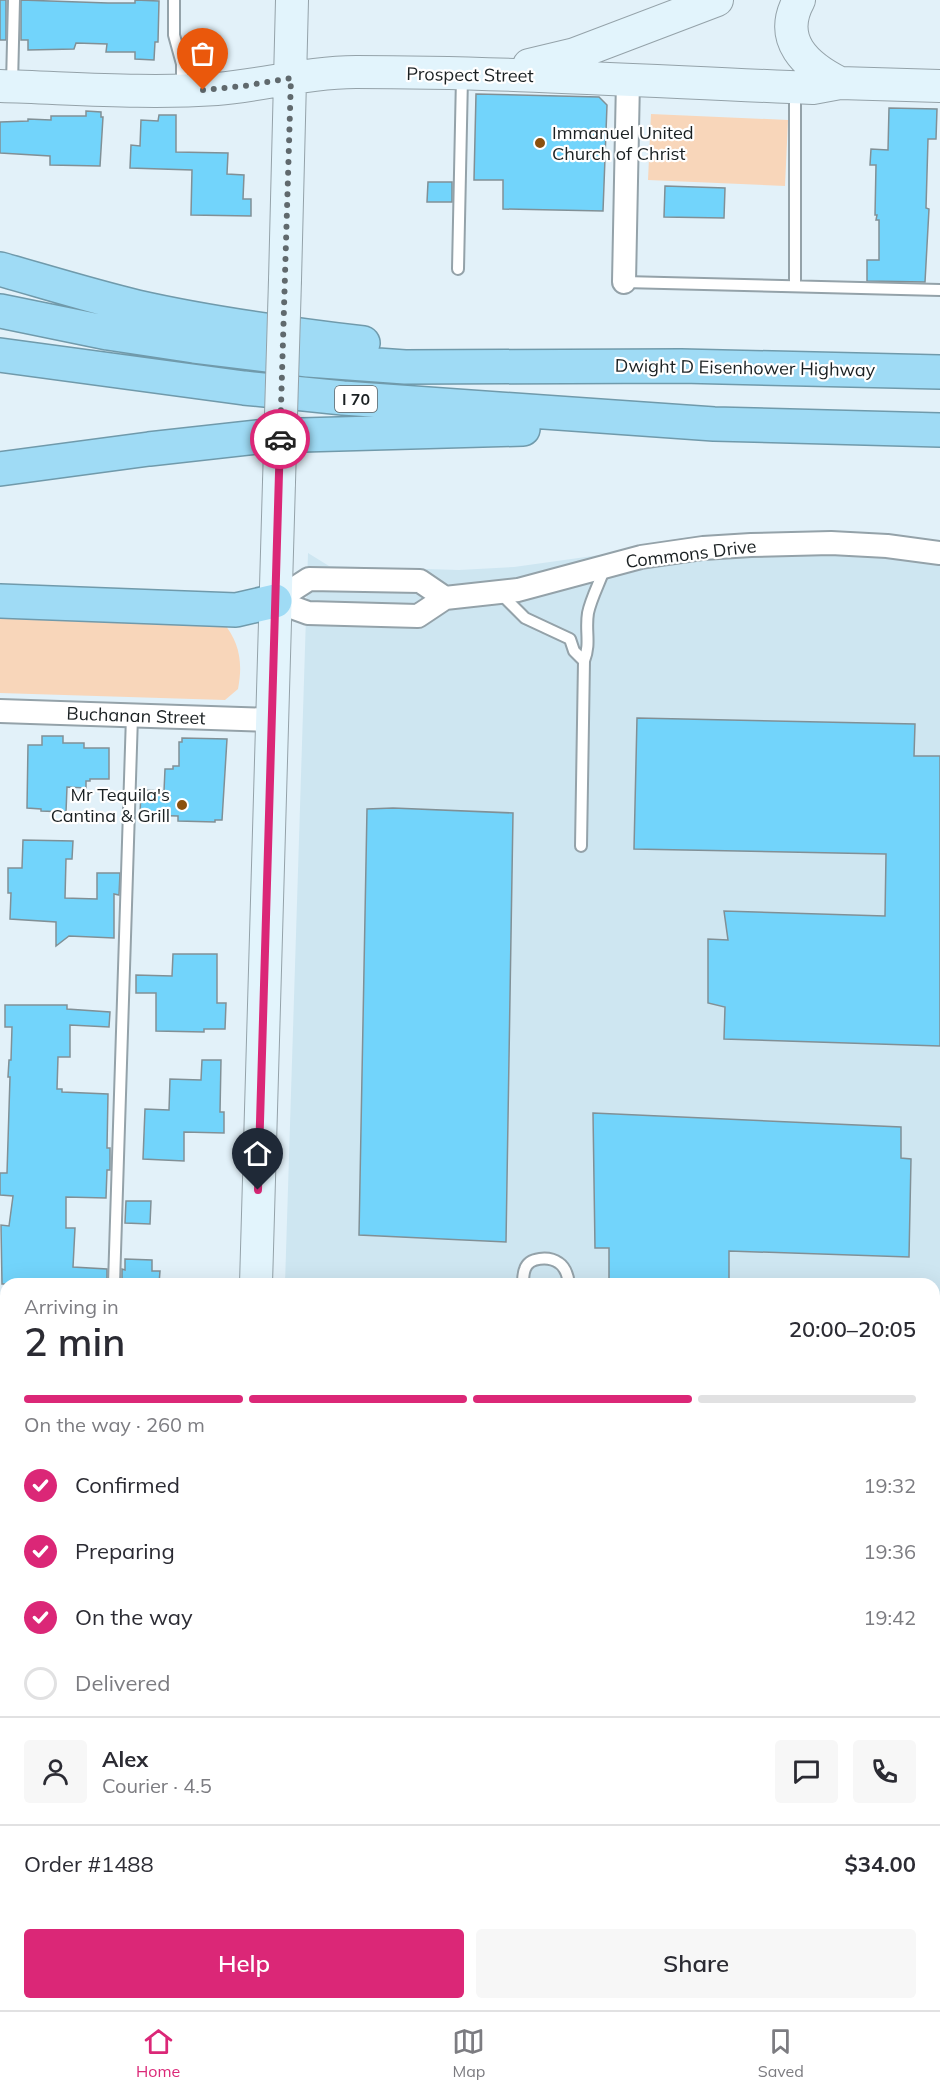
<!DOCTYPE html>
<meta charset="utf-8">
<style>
body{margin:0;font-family:Mulish,sans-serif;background:#f7f7f7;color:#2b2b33;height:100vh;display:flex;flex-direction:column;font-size:22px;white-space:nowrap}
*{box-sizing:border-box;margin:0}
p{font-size:20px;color:#7c7c81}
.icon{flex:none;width:33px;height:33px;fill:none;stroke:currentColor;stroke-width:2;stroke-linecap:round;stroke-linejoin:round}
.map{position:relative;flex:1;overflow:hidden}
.side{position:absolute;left:0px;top:1278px;width:940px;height:732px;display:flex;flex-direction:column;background:#fff;border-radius:18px 18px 0 0;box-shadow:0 6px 24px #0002}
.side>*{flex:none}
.pin{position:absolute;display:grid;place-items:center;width:51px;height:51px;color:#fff;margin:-62px -26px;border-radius:50% 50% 50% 0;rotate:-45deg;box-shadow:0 0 6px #0007}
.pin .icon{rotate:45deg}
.courier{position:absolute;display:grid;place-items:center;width:60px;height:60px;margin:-30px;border:4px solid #db2777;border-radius:50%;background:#fff;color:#222;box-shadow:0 2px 8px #0007}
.summary em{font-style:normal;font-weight:600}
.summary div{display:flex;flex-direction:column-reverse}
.summary{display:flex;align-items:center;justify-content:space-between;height:102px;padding:0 24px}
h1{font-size:39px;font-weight:600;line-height:45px}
.bar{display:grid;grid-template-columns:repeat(4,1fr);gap:9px 6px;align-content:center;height:72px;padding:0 24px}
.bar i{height:8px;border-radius:4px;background:#e1e1e2}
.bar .current{background:#db2777}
.bar p{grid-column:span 4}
.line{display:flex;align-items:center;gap:15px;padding:0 24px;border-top:2px solid #e1e1e2}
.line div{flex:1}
.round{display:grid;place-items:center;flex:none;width:63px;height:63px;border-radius:6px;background:#f7f7f7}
ol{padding:0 24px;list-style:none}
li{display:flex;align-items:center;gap:18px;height:66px}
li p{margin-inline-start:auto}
li .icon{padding:6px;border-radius:50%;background:#db2777;color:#fff;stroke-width:4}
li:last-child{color:#7c7c81}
li i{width:33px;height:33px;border:3px solid #e1e1e2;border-radius:50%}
.cta{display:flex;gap:12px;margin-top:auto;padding:12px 24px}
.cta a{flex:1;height:69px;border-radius:6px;background:#db2777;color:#fff;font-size:24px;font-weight:600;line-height:69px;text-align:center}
.cta a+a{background:#f7f7f7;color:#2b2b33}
.tab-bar{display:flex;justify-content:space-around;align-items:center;height:84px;border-top:2px solid #e1e1e2;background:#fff;font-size:16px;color:#7c7c81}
.tab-bar a{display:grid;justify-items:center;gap:3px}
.tab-bar .current{color:#db2777}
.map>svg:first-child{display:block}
.built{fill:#cee6f1}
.green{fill:#f8d6ba}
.building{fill:#72d4fb;stroke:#819096;stroke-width:1.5}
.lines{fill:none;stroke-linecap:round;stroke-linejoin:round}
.lane-casing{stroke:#94a2a9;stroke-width:14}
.street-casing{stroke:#94a2a9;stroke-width:26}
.secondary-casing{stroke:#94a2a9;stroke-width:34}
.highway-casing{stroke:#709aab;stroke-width:36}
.lane{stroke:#fff;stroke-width:10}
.street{stroke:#fff;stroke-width:22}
.secondary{stroke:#e2f4fc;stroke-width:32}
.highway{stroke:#9fdbf5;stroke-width:33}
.secondary-bridge-casing{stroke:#94a2a9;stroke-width:34;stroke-linecap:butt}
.secondary-bridge{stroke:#e2f4fc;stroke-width:32}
.done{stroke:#60696d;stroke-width:6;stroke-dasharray:0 10.8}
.route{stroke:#db2777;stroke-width:8}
.poi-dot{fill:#8b500d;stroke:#fff;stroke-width:2}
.labels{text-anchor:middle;stroke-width:4.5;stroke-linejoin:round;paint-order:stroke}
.shield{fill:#fff;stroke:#5f6364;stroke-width:1.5}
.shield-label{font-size:16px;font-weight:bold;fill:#1a2022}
.street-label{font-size:18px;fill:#1a2022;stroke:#fff}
.poi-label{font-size:18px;fill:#1a2022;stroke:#fff;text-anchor:start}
</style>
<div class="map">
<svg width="940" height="2010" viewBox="0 0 940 2010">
<rect width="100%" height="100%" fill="#e2f1f9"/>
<path class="built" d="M 765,533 L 870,533 L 940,542 L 940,2010 L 258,2010 L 258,2004 L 934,2004 L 934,1284 L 285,1284 L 308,553 L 329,566 L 459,570 L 514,567 L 600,555 L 683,538 Z"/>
<path class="green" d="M 651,114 L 788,120 L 785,186 L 648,180 Z
M 0,611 L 222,621 C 240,642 243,663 238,689 L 225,700 L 0,693 Z
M 0,1363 L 6,1364 L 6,1723 L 0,1723 Z"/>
<path class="building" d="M 0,0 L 6,0 L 6,40 L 0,40 Z
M 21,0 L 108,3 L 135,3 L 135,0 L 159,1 L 158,42 L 155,42 L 154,60 L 135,59 L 135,52 L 106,52 L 107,44 L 76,43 L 74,49 L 28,50 L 28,40 L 21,40 Z
M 476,94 L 599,97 L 607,105 L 603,211 L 503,209 L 503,180 L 474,180 Z
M 889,108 L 937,109 L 936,139 L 928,139 L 926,208 L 929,209 L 925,282 L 867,281 L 867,260 L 879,260 L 879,220 L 876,220 L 877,215 L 875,215 L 876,165 L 870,165 L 871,149 L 888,150 Z
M 86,111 L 101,112 L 101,117 L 103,117 L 100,166 L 50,165 L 50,156 L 0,153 L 0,122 L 28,121 L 28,119 L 51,120 L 51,116 L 86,116 Z
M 159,115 L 176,115 L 176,152 L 228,153 L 227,174 L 244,175 L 243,199 L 251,199 L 251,216 L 191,215 L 192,170 L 130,168 L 131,145 L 140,146 L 141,120 L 158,121 Z
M 428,182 L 452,182 L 452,202 L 427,202 Z
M 665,186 L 725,188 L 724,218 L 664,217 Z
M 637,718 L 915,724 L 914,756 L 940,756 L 940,1046 L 724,1039 L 725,1007 L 708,1003 L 708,939 L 728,940 L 724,911 L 885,916 L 886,854 L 634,849 Z
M 42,736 L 63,736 L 63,743 L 84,743 L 84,748 L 109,748 L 109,779 L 90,779 L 90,781 L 86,781 L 86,788 L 67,787 L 66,812 L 41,811 L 41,809 L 27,808 L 28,745 L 42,745 Z
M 182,738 L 227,739 L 222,820 L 215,820 L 215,822 L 178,821 L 178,816 L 140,815 L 141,790 L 164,791 L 165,769 L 173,769 L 173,766 L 179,766 L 179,742 L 182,742 Z
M 393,808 L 513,813 L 506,1242 L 359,1235 L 367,809 Z
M 23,840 L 73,841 L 72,859 L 66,859 L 65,898 L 97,899 L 97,873 L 120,873 L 119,895 L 114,894 L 114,938 L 69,936 L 56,946 L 56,922 L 10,919 L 11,893 L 8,893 L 8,868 L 22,868 Z
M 173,954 L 217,954 L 217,1003 L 226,1003 L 225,1029 L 204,1029 L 204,1032 L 156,1031 L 156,993 L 136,993 L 136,975 L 172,976 Z
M 5,1005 L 67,1005 L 67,1009 L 110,1012 L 109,1027 L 70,1025 L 70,1057 L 58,1057 L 57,1089 L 62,1089 L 62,1092 L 108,1094 L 107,1148 L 110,1148 L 110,1170 L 107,1170 L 106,1198 L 66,1197 L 66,1228 L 75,1228 L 73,1267 L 107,1269 L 107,1284 L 2,1284 L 1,1225 L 9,1226 L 13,1196 L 0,1195 L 0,1173 L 7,1173 L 10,1077 L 8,1077 L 9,1060 L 11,1060 L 12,1027 L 5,1027 Z
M 202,1060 L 221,1060 L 220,1112 L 224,1112 L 224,1133 L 184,1132 L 184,1161 L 143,1159 L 145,1109 L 169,1110 L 170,1079 L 201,1080 Z
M 593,1113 L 901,1127 L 901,1158 L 911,1159 L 909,1257 L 729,1251 L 729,1284 L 609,1284 L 609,1248 L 595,1248 Z
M 126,1201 L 151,1201 L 150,1224 L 125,1223 Z
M 125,1259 L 152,1260 L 152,1271 L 160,1271 L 159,1284 L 122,1284 L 122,1269 L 125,1270 Z"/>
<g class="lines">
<defs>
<path id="lane" d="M 174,0 L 174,35 L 182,64 L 182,89
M 12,84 L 14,0
M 795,91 L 795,286
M 458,269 L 462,77
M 624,282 L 940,290
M 500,593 L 525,618 L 570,639 L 574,651 L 584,661
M 581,846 L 584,661 C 591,643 585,631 588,613 C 591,598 600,582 605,567
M 114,1284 L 132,716
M 523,1284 C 523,1280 523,1274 525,1269 C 529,1257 549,1256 559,1263 C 565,1267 568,1276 569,1284
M 0,1996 L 6,1996
M 119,2010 L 119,2004"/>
<path id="street" d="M 624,282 L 628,80
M 275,601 L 308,613 L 418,616 L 445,598 L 518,590 L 641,557 L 703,548 L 751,545 L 831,543 L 887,546 L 940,553
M 275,601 L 309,579 L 420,581 L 445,598
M 0,711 L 273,720
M 934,1354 L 940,1354
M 0,1866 L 6,1866"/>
<path id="secondary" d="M 799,0 C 777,40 806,66 840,83
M 529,65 L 575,54 L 717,0
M 0,86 C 72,88 145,94 217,89 C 264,85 309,72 356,72 C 509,72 661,82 813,88 L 840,83 L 940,86
M 285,280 L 292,0
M 256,1284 L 279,482
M 0,1333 L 6,1333
M 233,2010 L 233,2004"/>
<path id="highway" d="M 0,269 C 46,282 91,296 137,307 C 212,324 287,334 363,343
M 0,311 L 108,333 L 194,346 L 308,360 L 405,367 L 681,366 L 940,372
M 0,355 L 244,388 L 343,398 L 714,424 L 940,430
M 0,469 L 149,449 L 266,436 L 523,429
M 0,601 L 236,610 L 275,601"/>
</defs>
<use href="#lane" class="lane-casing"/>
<use href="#street" class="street-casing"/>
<use href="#secondary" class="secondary-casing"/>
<use href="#highway" class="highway-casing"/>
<use href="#lane" class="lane"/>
<use href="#street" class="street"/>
<use href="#secondary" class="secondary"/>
<use href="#highway" class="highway"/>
<defs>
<path id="secondary-bridge" d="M 279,482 L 285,280"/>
</defs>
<use href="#secondary-bridge" class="secondary-bridge-casing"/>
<use href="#secondary-bridge" class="secondary-bridge"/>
</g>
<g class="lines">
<path class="done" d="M 203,90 L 244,86 L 291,78 L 280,439"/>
<path class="route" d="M 258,1190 L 280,439"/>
</g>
<g class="poi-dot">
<circle cx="540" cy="143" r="6"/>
<circle cx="182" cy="805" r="6"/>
</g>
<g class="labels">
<rect class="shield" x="335" y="386" width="42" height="26" rx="4.5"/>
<g class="shield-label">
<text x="356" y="405">I 70</text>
</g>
<g class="street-label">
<text transform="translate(470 75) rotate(1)" y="6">Prospect Street</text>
<text transform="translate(745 368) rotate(1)" y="6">Dwight D Eisenhower Highway</text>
<text transform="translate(691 554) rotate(-7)" y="6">Commons Drive</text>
<text transform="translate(136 716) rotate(2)" y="6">Buchanan Street</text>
</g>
<g class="poi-label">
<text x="552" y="139">Immanuel United<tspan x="552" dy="21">Church of Christ</tspan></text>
<text x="170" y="801" text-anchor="end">Mr Tequila's<tspan x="170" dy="21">Cantina &amp; Grill</tspan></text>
</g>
</g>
</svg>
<div class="pin" style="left:203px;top:90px;background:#ea580c"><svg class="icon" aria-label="bag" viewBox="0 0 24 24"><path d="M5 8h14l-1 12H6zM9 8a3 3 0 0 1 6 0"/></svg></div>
<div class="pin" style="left:258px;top:1190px;background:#1f2937"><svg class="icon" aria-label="home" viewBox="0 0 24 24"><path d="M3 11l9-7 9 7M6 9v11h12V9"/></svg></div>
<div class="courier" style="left:280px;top:439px"><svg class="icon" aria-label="car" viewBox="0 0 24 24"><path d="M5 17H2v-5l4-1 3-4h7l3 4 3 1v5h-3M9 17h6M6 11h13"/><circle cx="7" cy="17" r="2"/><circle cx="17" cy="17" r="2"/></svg></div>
<section class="side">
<div class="summary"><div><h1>2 min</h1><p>Arriving in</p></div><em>20:00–20:05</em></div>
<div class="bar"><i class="current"></i><i class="current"></i><i class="current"></i><i></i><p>On the way · 260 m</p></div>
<ol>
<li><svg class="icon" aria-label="check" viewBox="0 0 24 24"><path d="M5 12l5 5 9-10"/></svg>Confirmed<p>19:32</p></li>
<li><svg class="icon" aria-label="check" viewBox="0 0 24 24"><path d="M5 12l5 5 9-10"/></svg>Preparing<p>19:36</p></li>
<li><svg class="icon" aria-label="check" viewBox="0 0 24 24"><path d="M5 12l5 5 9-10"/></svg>On the way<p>19:42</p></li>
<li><i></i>Delivered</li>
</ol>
<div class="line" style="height:108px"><a class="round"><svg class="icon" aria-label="person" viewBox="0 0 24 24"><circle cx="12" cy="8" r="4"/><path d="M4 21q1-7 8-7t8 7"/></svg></a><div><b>Alex</b><p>Courier · 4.5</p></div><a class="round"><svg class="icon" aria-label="chat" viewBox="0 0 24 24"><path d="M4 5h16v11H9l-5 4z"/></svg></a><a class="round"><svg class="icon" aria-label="phone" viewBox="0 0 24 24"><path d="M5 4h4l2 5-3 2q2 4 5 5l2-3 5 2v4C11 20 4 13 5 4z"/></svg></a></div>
<div class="line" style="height:78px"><div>Order #1488</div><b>$34.00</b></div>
<div class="cta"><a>Help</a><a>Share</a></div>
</section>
</div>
<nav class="tab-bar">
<a class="current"><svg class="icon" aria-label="home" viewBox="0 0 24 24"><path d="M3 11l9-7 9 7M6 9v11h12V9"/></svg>Home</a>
<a><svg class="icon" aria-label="map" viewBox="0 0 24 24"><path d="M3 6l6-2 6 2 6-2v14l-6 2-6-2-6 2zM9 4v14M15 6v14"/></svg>Map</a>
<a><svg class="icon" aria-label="saved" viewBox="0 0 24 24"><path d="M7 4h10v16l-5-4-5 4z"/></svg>Saved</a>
</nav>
